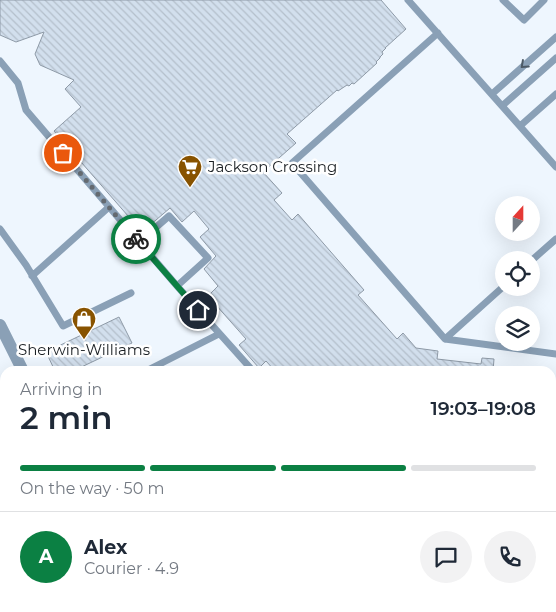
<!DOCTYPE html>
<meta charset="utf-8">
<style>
body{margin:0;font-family:Montserrat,sans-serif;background:#f2f2f3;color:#1f2937;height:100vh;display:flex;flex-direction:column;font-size:19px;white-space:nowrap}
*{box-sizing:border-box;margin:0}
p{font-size:16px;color:#747a83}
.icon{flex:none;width:28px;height:28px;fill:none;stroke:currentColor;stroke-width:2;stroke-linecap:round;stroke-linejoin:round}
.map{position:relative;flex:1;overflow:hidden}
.details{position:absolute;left:0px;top:366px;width:556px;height:246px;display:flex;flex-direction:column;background:#fff;border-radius:15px 15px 0 0;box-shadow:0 5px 20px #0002}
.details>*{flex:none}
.needle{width:32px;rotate:21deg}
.controls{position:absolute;left:495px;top:196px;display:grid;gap:10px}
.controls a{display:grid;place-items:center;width:45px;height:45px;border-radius:50%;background:#fff;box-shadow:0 5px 20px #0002;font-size:25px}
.pin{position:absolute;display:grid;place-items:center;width:42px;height:42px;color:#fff;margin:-21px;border:2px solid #fff;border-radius:50%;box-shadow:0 1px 5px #0007}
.courier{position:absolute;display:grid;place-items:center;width:50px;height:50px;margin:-25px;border:4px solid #0b8043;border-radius:50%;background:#fff;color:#222;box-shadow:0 1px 6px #0007}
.head em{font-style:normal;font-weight:600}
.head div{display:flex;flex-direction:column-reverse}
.head{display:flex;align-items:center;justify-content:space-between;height:85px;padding:0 20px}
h1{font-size:32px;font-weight:600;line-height:38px}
.bar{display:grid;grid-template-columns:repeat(4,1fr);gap:8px 5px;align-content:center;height:60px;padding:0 20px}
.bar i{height:6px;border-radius:4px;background:#e0e1e3}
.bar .selected{background:#0b8043}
.bar p{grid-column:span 4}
.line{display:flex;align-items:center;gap:12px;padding:0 20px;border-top:1px solid #e0e1e3}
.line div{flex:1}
.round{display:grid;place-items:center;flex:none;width:52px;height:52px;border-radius:26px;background:#f2f2f3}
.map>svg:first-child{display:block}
.building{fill:url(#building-back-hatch);stroke:#8e9aa7}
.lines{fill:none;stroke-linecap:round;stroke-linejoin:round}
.service{stroke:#8aa0b6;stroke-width:7}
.tertiary{stroke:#8aa0b6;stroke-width:12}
.oneway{stroke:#4c5965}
.done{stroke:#646a70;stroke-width:5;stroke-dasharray:0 9}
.route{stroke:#0b8043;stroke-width:6}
.labels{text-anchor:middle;stroke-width:5;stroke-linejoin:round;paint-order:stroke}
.poi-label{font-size:15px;fill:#1a1f23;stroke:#fff;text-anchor:start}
</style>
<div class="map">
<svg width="556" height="612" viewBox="0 0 556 612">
<defs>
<pattern id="building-back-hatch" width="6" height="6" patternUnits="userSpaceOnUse" patternTransform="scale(1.25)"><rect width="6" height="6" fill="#d2dfed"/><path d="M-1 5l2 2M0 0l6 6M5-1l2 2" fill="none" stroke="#b4bfcb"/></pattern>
</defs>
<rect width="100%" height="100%" fill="#eef6fe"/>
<path class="building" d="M 0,0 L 381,0 L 406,29 L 385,48 L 386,48 L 382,52 L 383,54 L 380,57 L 380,58 L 376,62 L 377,63 L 354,84 L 352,83 L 349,86 L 347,85 L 338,91 L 337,90 L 287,134 L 296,143 L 263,172 L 282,193 L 274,200 L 292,220 L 298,214 L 317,236 L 364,290 L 358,295 L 397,339 L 403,333 L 416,348 L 438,351 L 437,359 L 481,364 L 482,358 L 494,359 L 493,371 L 275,371 L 266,361 L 259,368 L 239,345 L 246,339 L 208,296 L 218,286 L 204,269 L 216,256 L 200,237 L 209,229 L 194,211 L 182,222 L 170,208 L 142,232 L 54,131 L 81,107 L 65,89 L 74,80 L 40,65 L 35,54 L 44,32 L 16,42 L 0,35 Z
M 119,317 L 132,343 L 73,371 L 55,371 L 46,352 Z"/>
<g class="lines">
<path class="service" d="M 408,0 L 556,167
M 503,0 L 524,20 L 544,0
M 438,33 L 292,163 L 445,339 L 556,354
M 0,61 L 18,83 L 26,110 L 177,286 L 253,371
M 492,94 L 556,37
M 502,106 L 556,58
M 520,126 L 556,94
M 0,229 L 26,265 L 63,326 L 131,293
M 139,242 L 169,216 L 208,258 L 177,286
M 531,261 L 556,239
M 32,276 L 109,207
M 445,339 L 504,286
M 146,371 L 219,334
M 0,423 L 1,424 L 5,425
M 0,481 L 5,482
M 0,567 L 5,569
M 551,602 L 556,569
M 141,608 L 141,612
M 25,612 L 25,608
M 314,612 L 315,608
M 550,612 L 550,608"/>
<path class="tertiary" d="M 0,325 L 23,371
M 94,608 L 94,612"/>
</g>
<defs><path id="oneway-chevron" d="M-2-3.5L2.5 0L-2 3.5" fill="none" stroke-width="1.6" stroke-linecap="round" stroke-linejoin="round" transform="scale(1.25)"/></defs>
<use class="oneway" href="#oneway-chevron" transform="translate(524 65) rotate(138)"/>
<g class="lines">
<path class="done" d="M 63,153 L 136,239"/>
<path class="route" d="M 136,239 L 198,310"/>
</g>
<defs>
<symbol id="supermarket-pin" viewBox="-11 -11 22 30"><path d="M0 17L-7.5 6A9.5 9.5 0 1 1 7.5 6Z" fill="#885300" stroke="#fff"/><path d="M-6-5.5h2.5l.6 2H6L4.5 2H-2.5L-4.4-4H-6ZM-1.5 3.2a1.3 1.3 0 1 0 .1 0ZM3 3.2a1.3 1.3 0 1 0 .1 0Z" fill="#fff"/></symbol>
<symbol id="shop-pin" viewBox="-11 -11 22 30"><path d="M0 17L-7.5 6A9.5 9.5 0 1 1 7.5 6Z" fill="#885300" stroke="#fff"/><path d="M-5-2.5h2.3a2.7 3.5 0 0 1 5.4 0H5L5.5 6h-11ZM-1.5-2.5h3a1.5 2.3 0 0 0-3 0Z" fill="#fff"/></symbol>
</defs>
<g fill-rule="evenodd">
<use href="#supermarket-pin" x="176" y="153" width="28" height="38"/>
<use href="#shop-pin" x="70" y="305" width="28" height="38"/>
</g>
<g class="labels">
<g class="poi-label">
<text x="208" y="172">Jackson Crossing</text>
<text x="84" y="355" text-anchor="middle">Sherwin-Williams</text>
</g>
</g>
</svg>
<div class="controls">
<a><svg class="needle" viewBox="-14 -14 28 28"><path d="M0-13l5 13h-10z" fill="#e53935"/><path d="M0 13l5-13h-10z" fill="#747a83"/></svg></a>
<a><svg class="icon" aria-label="locate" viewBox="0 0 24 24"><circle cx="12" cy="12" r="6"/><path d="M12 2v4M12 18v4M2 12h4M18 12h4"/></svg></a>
<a><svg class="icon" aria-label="layers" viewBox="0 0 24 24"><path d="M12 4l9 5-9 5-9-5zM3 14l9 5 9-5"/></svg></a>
</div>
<div class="pin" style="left:63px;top:153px;background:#ea580c"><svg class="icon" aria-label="bag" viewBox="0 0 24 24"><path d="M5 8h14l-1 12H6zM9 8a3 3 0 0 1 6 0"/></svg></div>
<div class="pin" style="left:198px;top:310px;background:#1f2937"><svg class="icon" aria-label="home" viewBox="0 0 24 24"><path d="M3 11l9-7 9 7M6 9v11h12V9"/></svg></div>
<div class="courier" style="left:136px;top:239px"><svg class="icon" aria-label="bike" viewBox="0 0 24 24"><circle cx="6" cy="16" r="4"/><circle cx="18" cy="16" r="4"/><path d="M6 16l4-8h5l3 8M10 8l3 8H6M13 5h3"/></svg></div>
<section class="details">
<div class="head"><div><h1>2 min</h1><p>Arriving in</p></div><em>19:03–19:08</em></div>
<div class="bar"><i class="selected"></i><i class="selected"></i><i class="selected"></i><i></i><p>On the way · 50 m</p></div>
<div class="line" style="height:90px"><b class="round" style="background:#0b8043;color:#fff">A</b><div><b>Alex</b><p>Courier · 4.9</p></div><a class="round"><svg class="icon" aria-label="chat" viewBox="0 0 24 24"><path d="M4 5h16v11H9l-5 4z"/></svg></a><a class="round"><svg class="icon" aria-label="phone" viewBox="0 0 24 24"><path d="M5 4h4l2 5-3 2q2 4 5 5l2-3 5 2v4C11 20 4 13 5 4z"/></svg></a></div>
</section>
</div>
